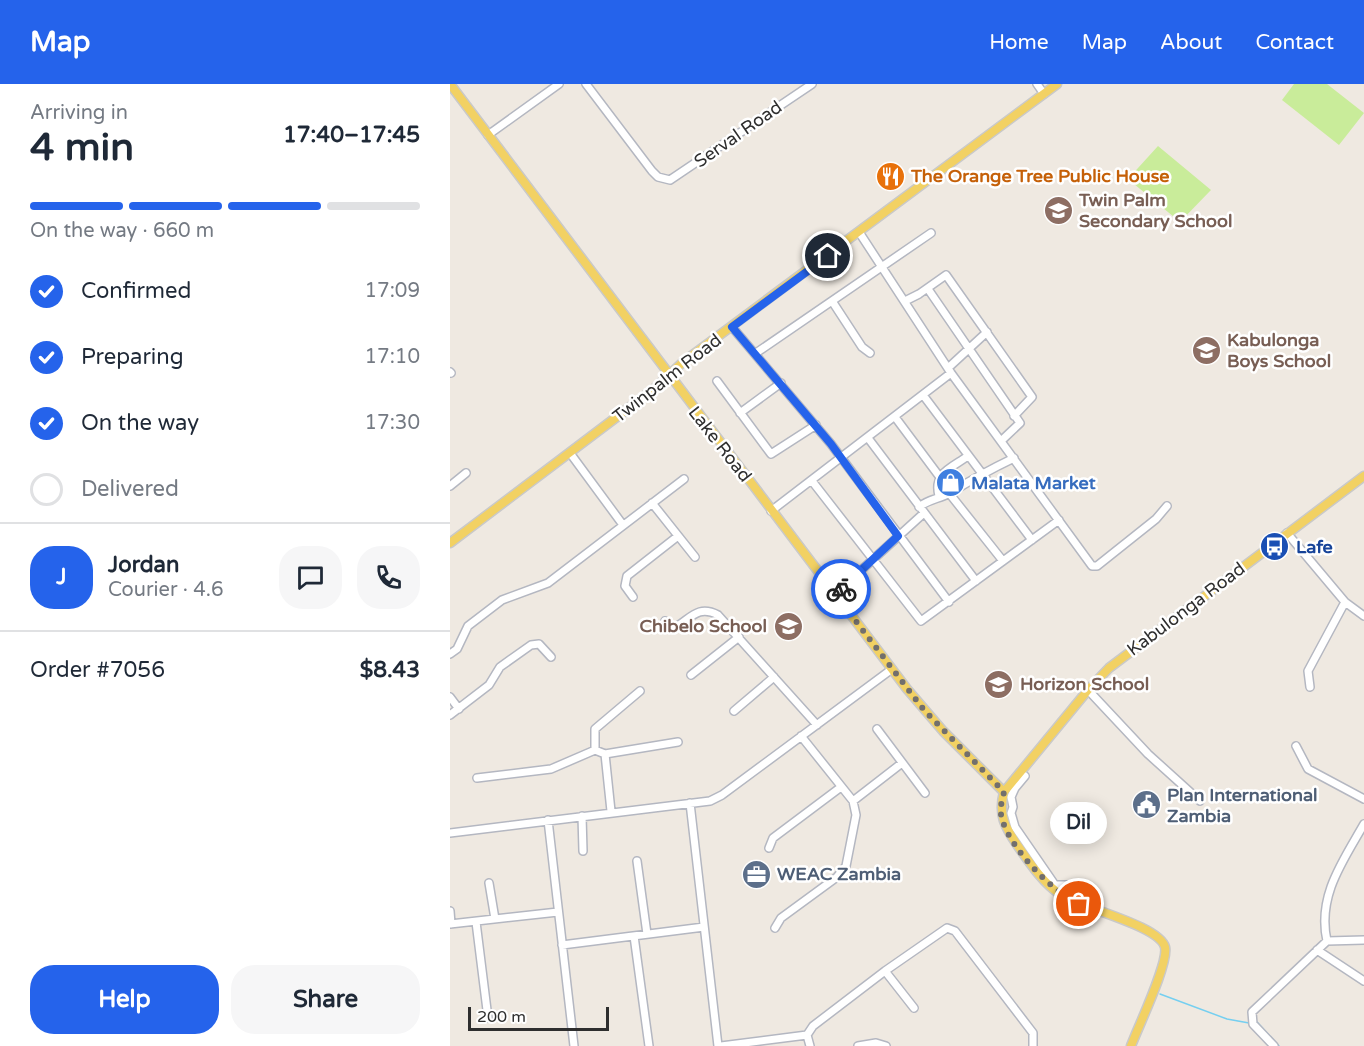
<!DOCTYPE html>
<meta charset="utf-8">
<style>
body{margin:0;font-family:"Varela Round",sans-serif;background:#f6f6f7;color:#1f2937;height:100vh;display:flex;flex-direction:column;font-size:22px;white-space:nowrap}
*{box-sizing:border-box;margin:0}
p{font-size:20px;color:#747a83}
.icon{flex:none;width:33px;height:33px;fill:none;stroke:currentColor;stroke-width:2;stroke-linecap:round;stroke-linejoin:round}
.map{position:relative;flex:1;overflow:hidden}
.drawer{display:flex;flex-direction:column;background:#fff;width:450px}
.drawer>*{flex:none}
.scale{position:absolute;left:18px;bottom:15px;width:141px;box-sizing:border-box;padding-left:6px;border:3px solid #2e2e2e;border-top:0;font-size:16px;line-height:21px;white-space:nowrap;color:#2e2e2e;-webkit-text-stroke:4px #fff;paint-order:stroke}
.pin{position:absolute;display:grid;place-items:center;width:51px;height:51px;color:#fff;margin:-26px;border:3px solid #fff;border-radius:50%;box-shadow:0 2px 6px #0007}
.courier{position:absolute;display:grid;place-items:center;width:60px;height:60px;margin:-30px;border:4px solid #2563eb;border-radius:50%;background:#fff;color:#222;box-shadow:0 2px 8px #0007}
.bubble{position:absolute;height:42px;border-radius:21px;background:#fff;box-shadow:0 3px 15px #0003;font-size:20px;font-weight:800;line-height:42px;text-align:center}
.head em{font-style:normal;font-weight:800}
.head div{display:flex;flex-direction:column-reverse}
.head{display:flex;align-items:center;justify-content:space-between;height:102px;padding:0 30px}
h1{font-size:39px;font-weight:800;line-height:45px}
.bar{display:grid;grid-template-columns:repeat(4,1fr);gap:9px 6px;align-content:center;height:72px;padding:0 30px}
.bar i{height:8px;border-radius:4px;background:#e0e1e3}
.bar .active{background:#2563eb}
.bar p{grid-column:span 4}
.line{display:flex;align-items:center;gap:15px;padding:0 30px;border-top:2px solid #e0e1e3}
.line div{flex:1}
.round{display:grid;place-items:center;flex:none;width:63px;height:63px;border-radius:24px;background:#f6f6f7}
ol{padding:0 30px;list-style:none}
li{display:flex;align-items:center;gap:18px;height:66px}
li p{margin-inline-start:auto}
li .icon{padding:6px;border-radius:50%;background:#2563eb;color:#fff;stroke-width:4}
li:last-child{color:#747a83}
li i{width:33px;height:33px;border:3px solid #e0e1e3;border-radius:50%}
.action{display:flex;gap:12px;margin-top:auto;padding:12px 30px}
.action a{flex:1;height:69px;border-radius:24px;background:#2563eb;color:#fff;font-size:24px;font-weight:800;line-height:69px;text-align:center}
.action a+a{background:#f6f6f7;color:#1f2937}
header{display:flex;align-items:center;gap:36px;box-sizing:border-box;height:84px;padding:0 30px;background:#2563eb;color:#fff}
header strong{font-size:28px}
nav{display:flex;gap:33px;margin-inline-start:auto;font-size:21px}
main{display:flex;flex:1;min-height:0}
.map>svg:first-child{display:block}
.pitch{fill:#c9ec9a}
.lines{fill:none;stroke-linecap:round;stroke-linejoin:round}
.stream{stroke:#75cff0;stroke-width:1.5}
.minor-casing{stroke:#b4b7c1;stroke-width:10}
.major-casing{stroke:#c9c9c9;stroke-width:11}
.minor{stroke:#fff;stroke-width:7}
.major{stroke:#f2d163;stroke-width:8}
.done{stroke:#726f6d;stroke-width:6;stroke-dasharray:0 10.8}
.route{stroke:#2563eb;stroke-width:8}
.labels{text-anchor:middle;stroke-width:5;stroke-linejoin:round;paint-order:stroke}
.street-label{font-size:18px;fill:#2e2e2e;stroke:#fff}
.food-label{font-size:18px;font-weight:bold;fill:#c56008;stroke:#fff;text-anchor:start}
.education-label{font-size:18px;font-weight:bold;fill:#785e54;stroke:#fff;text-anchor:start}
.shop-label{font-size:18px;font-weight:bold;fill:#366cbe;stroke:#fff;text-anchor:start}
.transit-label{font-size:18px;font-weight:bold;fill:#164399;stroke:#fff;text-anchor:start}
.service-label{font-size:18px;font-weight:bold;fill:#4e5e75;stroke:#fff;text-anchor:start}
</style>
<header>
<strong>Map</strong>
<nav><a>Home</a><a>Map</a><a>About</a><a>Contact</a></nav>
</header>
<main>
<section class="drawer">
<div class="head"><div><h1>4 min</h1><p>Arriving in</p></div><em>17:40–17:45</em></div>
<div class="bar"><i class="active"></i><i class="active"></i><i class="active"></i><i></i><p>On the way · 660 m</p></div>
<ol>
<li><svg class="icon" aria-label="check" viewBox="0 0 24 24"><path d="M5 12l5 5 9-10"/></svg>Confirmed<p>17:09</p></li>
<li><svg class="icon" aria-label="check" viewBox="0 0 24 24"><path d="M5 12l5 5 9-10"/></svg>Preparing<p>17:10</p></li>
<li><svg class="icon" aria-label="check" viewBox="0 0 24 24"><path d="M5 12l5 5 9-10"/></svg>On the way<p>17:30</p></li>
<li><i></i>Delivered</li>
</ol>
<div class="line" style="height:108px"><b class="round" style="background:#2563eb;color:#fff">J</b><div><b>Jordan</b><p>Courier · 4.6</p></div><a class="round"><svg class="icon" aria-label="chat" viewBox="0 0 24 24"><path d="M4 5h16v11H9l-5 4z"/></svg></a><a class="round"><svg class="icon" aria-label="phone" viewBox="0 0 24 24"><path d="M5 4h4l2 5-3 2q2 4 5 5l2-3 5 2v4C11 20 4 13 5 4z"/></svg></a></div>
<div class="line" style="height:78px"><div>Order #7056</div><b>$8.43</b></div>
<div class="action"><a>Help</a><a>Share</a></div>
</section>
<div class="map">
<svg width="914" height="962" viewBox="0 0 914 962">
<rect width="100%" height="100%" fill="#efe9e1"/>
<path class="pitch" d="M 844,0 L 877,0 L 914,29 L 889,61 L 832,16 Z
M 708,62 L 761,106 L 730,138 L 678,95 Z"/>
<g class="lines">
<path class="stream" d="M 710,910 L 777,935 L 799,939
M 807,938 L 829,962"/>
<defs>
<path id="minor" d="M 136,0 L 202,87 L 208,93 L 220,96 L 362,0
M 587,0 L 594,10
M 38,51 L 109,0
M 409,148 L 501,289 L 642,482 L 647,482 L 706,435 L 717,422
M 478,205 L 570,339 L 551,357
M 382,217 L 412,263 L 420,269
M 455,217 L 469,210 L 496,191 L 582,313 L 564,332
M 282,243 L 381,360 L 499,518
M 306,269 L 481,149
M 498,284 L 537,248
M 0,288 L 1,289
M 267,297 L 321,370 L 366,341
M 473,311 L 582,456
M 290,329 L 331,299
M 445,333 L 489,392
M 418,354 L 526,497
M 120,369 L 173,441
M 362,397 L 471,537 L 609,436
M 0,402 L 16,389
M 499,409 L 553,477
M 489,412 C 483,389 501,384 518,372
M 202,419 L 245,473
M 469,423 C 479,415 489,415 500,409 C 521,396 541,385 564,374
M 321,427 L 501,289
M 837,449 L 895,518 L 914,532
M 385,510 L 474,429
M 183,513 L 175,502 L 177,492 L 228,452
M 215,537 L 224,544 C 240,536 247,520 268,531 L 367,641
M 0,570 L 7,565 L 18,542 L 52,516 L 98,499 L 234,395
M 241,591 L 289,553
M 860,603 L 858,587 L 895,518
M 638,606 L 698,670 L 750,717
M 0,613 L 9,625
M 284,627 L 324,593
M 0,631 L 39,601 L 50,583 L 81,561 L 89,560 L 101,573
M 427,645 L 475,709
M 846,662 L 858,685 L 914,715
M 145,666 L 145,645 L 190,607
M 155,670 L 228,658
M 575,692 L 565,704 L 561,713 L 563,723 L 561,729 L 565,743 L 605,801 L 620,801
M 27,694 L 101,685 L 145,666 L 155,670 L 161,727
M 403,717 L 452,679
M 240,719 L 268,962
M 132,732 L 133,767
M 98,736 L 124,962
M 0,749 L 260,717 L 272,711 L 442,585
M 319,764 L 323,754 L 391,703
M 187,777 L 197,850
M 39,799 L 45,835
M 0,827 L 1,840
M 26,838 L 38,934
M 0,840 L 108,828
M 325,844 L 331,834 L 387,793 L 396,782 L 406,731 L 403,717 L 351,652
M 184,852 L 199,962
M 877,857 C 867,812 893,777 914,740
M 877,857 L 914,856
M 112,861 L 254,843
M 867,866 L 914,897
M 435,887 L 464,924
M 271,962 L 357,951
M 360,962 L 357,951 L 363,942 L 435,887 L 497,844 L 505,847 L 583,949 L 583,962
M 408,962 L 426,959 L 436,962
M 824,962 L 803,940 L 802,928 L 877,857"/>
<path id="major" d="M 0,0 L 457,605 L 493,647 L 554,708
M 0,459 L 205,304 L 232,279 L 607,0
M 681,962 C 688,943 719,879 715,863 C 709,841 630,824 610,810 C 593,799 580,779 568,762 C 555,743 548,731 554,708 L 638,606 L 659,584 L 914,392"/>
</defs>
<use href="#minor" class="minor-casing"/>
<use href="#major" class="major-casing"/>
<use href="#minor" class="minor"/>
<use href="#major" class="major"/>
</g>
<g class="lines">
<path class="done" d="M 391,505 L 385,510 L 474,626 L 554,708 C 552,717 549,725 552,735 C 560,764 602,808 629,820"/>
<path class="route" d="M 378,172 L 282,243 L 381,360 L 448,452 L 391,505"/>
</g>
<defs>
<symbol id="restaurant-disc" viewBox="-11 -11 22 22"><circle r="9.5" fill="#e8710a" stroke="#fff"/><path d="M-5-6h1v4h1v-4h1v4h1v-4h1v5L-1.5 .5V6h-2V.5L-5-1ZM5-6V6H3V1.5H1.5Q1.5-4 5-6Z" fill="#fff"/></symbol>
<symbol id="school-disc" viewBox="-11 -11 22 22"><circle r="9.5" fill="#8d6e63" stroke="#fff"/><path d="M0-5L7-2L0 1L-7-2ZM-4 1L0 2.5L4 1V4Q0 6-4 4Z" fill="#fff"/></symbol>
<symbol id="shop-disc" viewBox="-11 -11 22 22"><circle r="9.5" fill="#3f7fe0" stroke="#fff"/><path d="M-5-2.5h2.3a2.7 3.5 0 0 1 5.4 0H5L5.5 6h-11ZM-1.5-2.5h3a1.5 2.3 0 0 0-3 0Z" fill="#fff"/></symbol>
<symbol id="bus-disc" viewBox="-11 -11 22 22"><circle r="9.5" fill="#1a4fb4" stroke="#fff"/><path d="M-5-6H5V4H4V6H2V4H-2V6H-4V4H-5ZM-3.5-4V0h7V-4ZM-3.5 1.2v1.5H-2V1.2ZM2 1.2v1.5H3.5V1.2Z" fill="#fff"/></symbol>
<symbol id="civic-disc" viewBox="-11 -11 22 22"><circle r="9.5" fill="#5c6f8a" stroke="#fff"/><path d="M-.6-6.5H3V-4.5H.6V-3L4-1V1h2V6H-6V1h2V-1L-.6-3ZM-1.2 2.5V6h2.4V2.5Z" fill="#fff"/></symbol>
<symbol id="office-disc" viewBox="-11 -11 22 22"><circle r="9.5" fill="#5c6f8a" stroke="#fff"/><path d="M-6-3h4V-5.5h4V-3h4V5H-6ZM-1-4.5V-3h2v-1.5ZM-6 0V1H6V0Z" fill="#fff"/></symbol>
</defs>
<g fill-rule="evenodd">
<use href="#restaurant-disc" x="424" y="76" width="33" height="33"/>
<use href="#school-disc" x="592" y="110" width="33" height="33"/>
<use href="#school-disc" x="740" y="250" width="33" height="33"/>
<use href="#shop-disc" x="484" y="382" width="33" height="33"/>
<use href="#bus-disc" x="808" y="446" width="33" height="33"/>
<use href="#school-disc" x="322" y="526" width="33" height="33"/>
<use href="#school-disc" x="532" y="584" width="33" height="33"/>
<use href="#civic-disc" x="680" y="704" width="33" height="33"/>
<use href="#office-disc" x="290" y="774" width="33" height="33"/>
</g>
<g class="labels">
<g class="street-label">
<text transform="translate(288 50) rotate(-35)" y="6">Serval Road</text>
<text transform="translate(217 294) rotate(-38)" y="6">Twinpalm Road</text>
<text transform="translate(270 360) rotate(52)" y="6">Lake Road</text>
<text transform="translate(736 525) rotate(-37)" y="6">Kabulonga Road</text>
</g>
<g class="food-label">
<text x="461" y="98">The Orange Tree Public House</text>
</g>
<g class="education-label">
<text x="629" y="122">Twin Palm<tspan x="629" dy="21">Secondary School</tspan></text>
<text x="777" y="262">Kabulonga<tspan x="777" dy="21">Boys School</tspan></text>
<text x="317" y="548" text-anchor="end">Chibelo School</text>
<text x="570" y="606">Horizon School</text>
</g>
<g class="shop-label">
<text x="521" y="405">Malata Market</text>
</g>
<g class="transit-label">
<text x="846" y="469">Lafe</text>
</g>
<g class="service-label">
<text x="717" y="717">Plan International<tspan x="717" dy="21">Zambia</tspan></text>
<text x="327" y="796">WEAC Zambia</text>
</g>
</g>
</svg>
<div class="scale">200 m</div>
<div class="pin" style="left:629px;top:820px;background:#ea580c"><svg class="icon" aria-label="bag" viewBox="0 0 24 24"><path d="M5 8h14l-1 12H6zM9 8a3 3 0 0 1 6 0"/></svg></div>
<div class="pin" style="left:378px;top:172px;background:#1f2937"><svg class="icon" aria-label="home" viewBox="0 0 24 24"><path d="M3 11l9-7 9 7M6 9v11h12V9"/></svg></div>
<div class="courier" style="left:391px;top:505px"><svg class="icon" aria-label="bike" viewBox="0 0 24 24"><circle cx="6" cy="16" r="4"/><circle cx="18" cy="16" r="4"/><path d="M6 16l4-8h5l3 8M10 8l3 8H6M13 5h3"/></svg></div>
<div class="bubble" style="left:600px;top:718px;width:57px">Dil</div>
</div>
</main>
